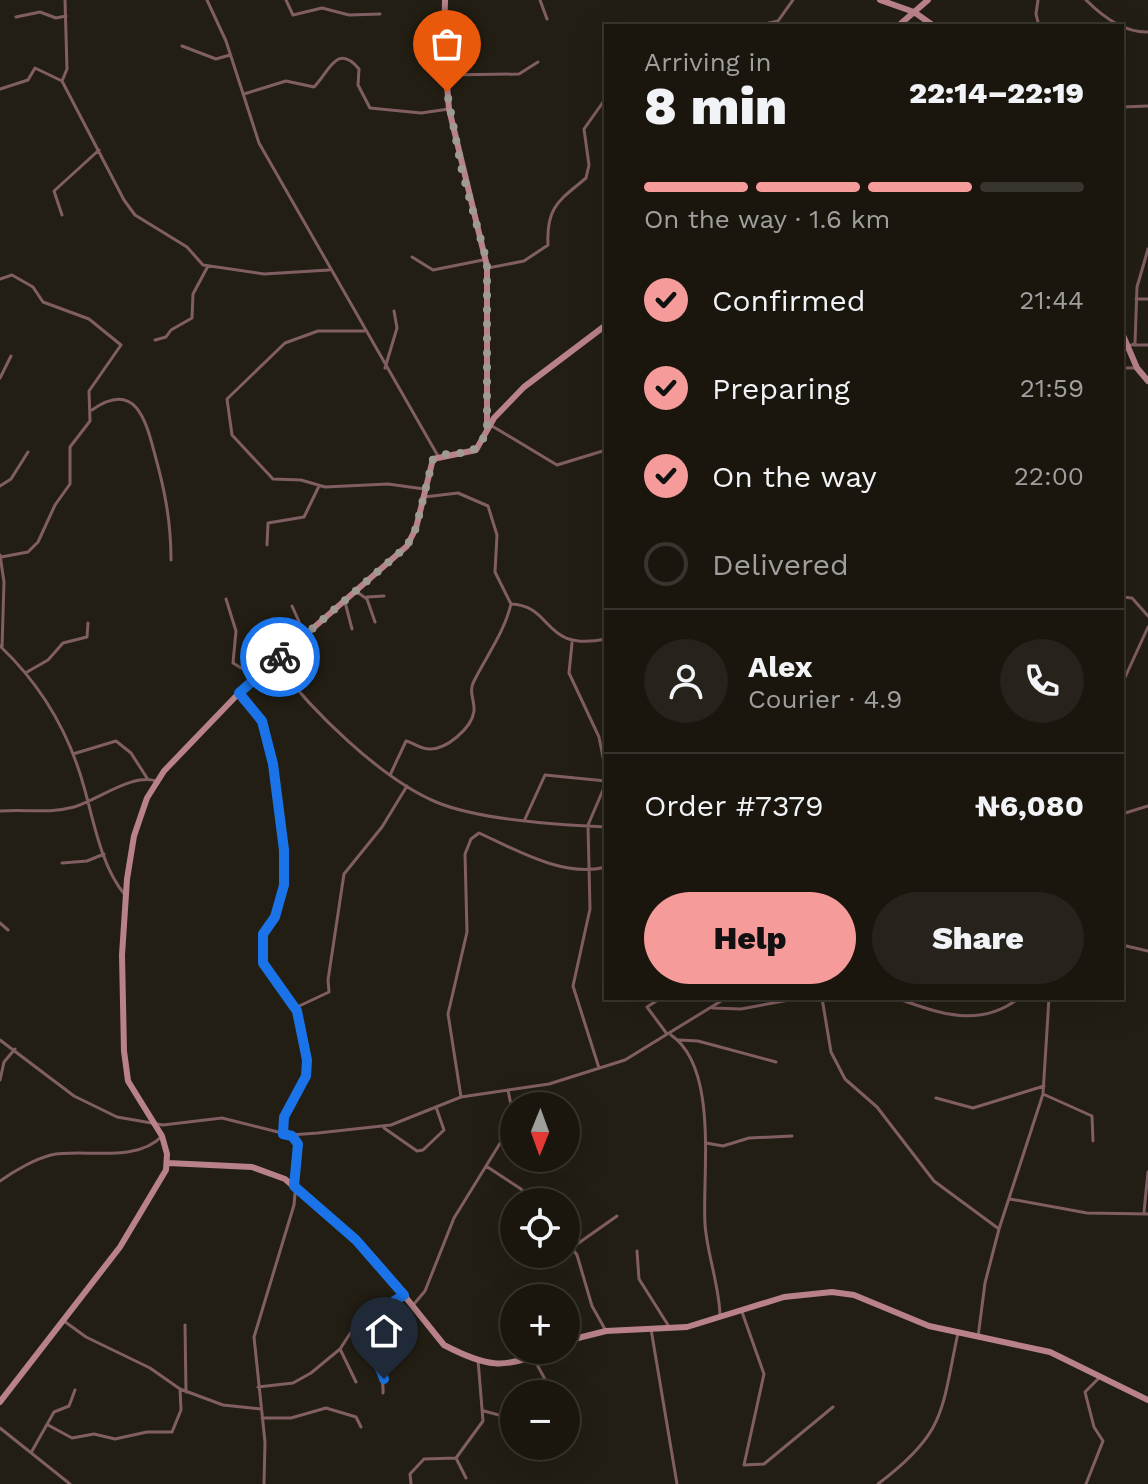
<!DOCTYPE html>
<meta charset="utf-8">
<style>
body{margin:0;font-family:"Work Sans",sans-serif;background:#27231c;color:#f1f3f6;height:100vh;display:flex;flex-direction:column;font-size:30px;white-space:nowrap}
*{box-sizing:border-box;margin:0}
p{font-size:26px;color:#9f9f9e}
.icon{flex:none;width:44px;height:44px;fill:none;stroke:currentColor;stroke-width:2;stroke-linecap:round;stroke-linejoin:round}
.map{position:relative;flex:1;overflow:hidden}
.sheet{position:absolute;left:604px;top:24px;width:520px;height:976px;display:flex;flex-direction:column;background:#1a160e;border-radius:0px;box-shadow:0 8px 32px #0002,0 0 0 2px #38352e}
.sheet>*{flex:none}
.needle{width:52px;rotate:181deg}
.controls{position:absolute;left:500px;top:1092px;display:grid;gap:16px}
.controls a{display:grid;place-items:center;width:80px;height:80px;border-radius:50%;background:#1a160e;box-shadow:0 8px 32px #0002,0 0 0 2px #38352e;font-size:40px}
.pin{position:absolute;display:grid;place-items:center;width:68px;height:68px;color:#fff;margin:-82px -34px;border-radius:50% 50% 50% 0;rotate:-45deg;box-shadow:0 0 8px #0007}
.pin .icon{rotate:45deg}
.courier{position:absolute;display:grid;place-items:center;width:80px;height:80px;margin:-40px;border:6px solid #1a73e8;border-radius:50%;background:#fff;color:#222;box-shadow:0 2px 10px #0007}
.head em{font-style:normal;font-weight:800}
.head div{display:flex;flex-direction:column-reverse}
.head{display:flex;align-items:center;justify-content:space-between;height:136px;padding:0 40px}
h1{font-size:52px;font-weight:800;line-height:60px}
.bar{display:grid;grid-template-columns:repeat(4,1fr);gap:12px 8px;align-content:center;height:96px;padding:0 40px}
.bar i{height:10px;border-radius:6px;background:#38352e}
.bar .current{background:#f59b99}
.bar p{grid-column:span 4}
.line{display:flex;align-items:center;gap:20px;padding:0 40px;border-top:2px solid #38352e}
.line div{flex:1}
.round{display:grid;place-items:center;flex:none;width:84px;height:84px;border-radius:42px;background:#27231c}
ol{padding:0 40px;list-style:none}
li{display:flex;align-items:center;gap:24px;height:88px}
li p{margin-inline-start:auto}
li .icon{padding:8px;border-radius:50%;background:#f59b99;color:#111;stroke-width:4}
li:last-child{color:#9f9f9e}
li i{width:44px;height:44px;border:4px solid #38352e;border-radius:50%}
.cta{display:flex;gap:16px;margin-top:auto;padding:16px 40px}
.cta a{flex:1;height:92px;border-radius:48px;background:#f59b99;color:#111;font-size:32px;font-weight:800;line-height:92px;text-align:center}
.cta a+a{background:#27231c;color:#f1f3f6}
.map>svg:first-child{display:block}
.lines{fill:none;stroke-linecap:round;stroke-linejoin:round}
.street{stroke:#815e62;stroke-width:3}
.secondary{stroke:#b98289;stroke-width:6}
.done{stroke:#9f9b93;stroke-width:8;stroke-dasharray:0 14.4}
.route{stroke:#1a73e8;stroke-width:10}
</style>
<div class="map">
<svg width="1148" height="1484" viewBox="0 0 1148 1484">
<rect width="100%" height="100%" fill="#221e13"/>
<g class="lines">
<path class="street" d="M 65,0 L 67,69 L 62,81 L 124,200 L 135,215 L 187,247 L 203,265 L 264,274 L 329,270
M 207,0 L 226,41 L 259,143 L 438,456
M 286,0 L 293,15 L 322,8 L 349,15 L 380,14
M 540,0 L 547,19
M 1038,0 L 1036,14 L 1039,26
M 1086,0 C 1102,16 1124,33 1148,32
M 16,17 L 40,12 L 56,18 L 66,16
M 756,26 L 778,21 L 793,0
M 182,46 L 216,59 L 230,55
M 445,75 L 519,74 L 538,62
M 0,89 L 28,80 L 35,68 L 62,81
M 244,94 L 286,81 L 314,87 C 329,72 337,42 359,69 L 358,85 L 370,108 L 421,113 L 449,109
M 1122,107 L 1148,106
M 62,215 L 54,191 L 99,150
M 412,257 L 433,270 L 483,260
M 488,268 L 524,261 L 548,245 C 546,206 560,200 586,178 L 589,165 L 584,129 L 606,98
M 0,279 L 12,275 L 33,287 L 43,302 L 89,319 L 121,345 L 89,391 L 90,421 L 70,447 L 70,484 L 55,505 L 38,542 L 28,552 L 1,557
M 1136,299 L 1148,299
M 364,331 L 318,331 L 285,343 L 227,399 L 232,435 L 273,479 L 301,480 L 325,487 L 388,484 L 424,489
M 155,340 L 166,337 L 171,330 L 192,318 L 193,294 L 208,266
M 1134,345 L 1148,345
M 1128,347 L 1135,343 L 1137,287 L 1148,249
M 385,368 L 397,328 L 394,311
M 1122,368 L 1137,368
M 0,378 L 11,356
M 92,410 C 136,379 146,421 155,455 C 165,491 171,522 171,560
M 492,426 L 557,465 L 606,450
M 0,486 L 11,479 L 28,452
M 267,545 L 268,523 L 304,517 L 319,486
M 0,555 L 4,582 L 2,648
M 357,592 L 367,599 L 375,622
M 367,597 L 384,596
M 1122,597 L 1132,598 L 1148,616
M 226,599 L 236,631 L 233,663 L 256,677
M 345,602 L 352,629
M 511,604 C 555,606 541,652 606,639
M 292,606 L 305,635
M 572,643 L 569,673 L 599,737 L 606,772
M 0,646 C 40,684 69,732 84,787 C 94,822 101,866 125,895
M 275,662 C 312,711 380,778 436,802 C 479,820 558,825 606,827
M 27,672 L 48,660 L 63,643 L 87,637 L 88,623
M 1122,684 L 1148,627
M 241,695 C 247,702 256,710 261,718 C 272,739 287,864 283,887 C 279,918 259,928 263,961 C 266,981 288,995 297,1012 C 304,1025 307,1051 307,1066 C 307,1091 282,1107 283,1134
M 73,754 L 116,741 L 131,753 L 147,778
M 391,773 L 406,741 C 414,743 421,749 429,749 C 446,750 472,728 474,711 C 475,700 468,692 474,681 C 487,655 504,633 511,604 L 495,572 L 497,535 L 488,506 L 458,493 L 424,497
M 0,811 C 26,809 48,814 74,807 C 98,800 132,773 156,781
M 1122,814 L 1148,806
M 525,819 L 545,775 L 606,781
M 62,863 L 87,861 L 104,854
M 0,923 L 8,930
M 1122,945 L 1148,951
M 661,998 L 647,1007 L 667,1034
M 822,998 L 831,1052 L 845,1079 L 877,1107 L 934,1181 L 999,1229
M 896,998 C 938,1013 979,1029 1019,998
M 295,1008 L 329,992 L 328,980 L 344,874 L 382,827 L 407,786
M 713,1008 L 741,1009 L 800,998
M 671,1035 C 719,1068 702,1174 705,1224 C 707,1254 719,1284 720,1315
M 0,1040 L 74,1096 L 117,1117 L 163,1125 L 222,1118 L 290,1135 L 318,1133 L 391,1125 L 461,1097 L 549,1084 L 625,1060 L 726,998
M 679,1040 L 698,1041 L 776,1062
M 599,1068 L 573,986 L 590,909 L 588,825 L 606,783
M 0,1080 L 4,1062 L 15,1049
M 1043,1094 L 1092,1116 L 1093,1141
M 461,1097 L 448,1014 L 467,932 L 465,854 L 471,839 L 479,833 C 516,850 564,878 606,867
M 936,1098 L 973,1108 L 1044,1086
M 384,1128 L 417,1151 L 423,1150 L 444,1130 L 436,1107
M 706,1143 L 723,1146 L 749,1138 L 792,1136
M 486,1166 L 521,1189 L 533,1202
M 0,1181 C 14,1171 35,1159 51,1155 C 82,1148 136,1164 162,1136
M 1010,1199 L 1087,1213 L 1148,1214
M 1144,1212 L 1148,1172
M 566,1241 L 577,1255 L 592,1306 L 606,1331
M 573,1247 L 617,1216
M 637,1251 L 639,1279 L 668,1325
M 414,1304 L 425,1291 L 454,1218 L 507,1132 L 512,1110 L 508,1090
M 742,1312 L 764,1374 L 744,1465 L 764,1464 L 833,1407
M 64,1321 L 86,1337 L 150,1368 L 180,1389 L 223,1405 L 261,1409
M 185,1325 L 186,1392
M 357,1329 C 364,1354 385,1366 383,1393
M 651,1329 L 677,1484
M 978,1337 L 985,1283 L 999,1229 L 1043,1094 L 1049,998
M 340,1349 L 356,1382
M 534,1359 L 553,1394
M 258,1387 L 293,1383 L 311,1373 L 340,1349 L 357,1323 L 404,1295
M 566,1409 L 580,1424
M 484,1411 L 514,1419
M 262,1418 L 291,1418 L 326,1408 L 356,1417 L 361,1427
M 48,1425 L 72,1438 L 94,1434 L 115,1439 L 147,1432 L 172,1432 L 181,1410 L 180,1389
M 0,1428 L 70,1484
M 32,1451 L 54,1412 L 69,1406 L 75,1390
M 466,1478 L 456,1458 L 483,1421 L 478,1360
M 264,1484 L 265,1442 L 254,1337 L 294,1205 L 299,1151 L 296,1139 L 290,1135
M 411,1484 L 410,1474 L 424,1459 L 456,1458
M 878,1484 C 947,1432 941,1411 958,1333
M 1086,1484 L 1103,1441 L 1094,1427 L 1085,1392 L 1099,1378"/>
<path class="secondary" d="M 445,0 L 444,48 L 449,109 L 487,266 L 487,428
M 880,0 L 914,12 L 934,26
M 898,26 L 928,0
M 1122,333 L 1137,368 L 1148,381
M 168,1163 L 252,1167 L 285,1179 L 374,1258 L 444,1345 C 484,1366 505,1371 546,1350
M 566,1341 L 606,1331 L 687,1327 L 784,1297 L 832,1292 L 854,1295 L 929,1326 L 1050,1352 L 1148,1400
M 0,1402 L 120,1247 L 166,1170 L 167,1154 L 162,1136 L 128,1081 L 124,1051 L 122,955 L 127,879 L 134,836 L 147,798 L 164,771 L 239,693 L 407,546 L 416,528 L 433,459 L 476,450 L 494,418 L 524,387 L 606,325"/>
</g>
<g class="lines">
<path class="done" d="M 280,657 L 407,546 L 416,528 L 433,459 C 458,445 471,466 487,431 L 487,262 L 462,171 L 447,92"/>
<path class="route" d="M 280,657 L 239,693 L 262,721 L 273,764 L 284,850 L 284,885 L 275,917 L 263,934 L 263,963 L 297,1011 L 307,1060 L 306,1076 L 284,1117 L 283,1134 L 292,1136 L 298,1144 L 294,1186 L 356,1240 L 404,1295 L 356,1325 C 362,1345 379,1359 384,1379"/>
</g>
</svg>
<div class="controls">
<a><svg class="needle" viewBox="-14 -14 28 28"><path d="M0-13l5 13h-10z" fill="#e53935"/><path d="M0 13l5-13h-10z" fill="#9f9f9e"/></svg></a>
<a><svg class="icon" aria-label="locate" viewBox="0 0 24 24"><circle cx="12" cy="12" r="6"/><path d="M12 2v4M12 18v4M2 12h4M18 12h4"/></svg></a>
<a>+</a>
<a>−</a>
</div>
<div class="pin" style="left:447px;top:92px;background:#ea580c"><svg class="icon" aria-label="bag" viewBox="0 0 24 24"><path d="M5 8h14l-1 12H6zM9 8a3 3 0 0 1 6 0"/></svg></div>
<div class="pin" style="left:384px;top:1379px;background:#1f2937"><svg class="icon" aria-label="home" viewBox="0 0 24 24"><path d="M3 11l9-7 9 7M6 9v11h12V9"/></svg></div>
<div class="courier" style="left:280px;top:657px"><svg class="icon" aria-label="bike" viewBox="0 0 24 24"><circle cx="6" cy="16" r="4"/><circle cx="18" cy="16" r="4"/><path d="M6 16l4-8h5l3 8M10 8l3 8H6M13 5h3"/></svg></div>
<section class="sheet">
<div class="head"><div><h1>8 min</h1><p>Arriving in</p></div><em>22:14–22:19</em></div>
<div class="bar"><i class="current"></i><i class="current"></i><i class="current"></i><i></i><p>On the way · 1.6 km</p></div>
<ol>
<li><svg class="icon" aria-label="check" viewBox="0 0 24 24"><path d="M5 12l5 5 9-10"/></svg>Confirmed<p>21:44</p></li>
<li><svg class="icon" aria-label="check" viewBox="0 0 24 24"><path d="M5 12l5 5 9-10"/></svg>Preparing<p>21:59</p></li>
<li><svg class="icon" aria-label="check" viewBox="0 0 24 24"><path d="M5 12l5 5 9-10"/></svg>On the way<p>22:00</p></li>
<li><i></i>Delivered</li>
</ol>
<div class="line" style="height:144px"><a class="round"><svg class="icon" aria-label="person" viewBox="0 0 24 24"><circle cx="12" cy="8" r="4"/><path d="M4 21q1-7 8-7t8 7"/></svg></a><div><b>Alex</b><p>Courier · 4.9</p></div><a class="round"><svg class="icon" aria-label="phone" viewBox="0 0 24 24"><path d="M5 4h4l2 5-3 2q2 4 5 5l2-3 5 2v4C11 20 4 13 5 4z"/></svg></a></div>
<div class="line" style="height:104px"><div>Order #7379</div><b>₦6,080</b></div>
<div class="cta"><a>Help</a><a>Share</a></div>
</section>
</div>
